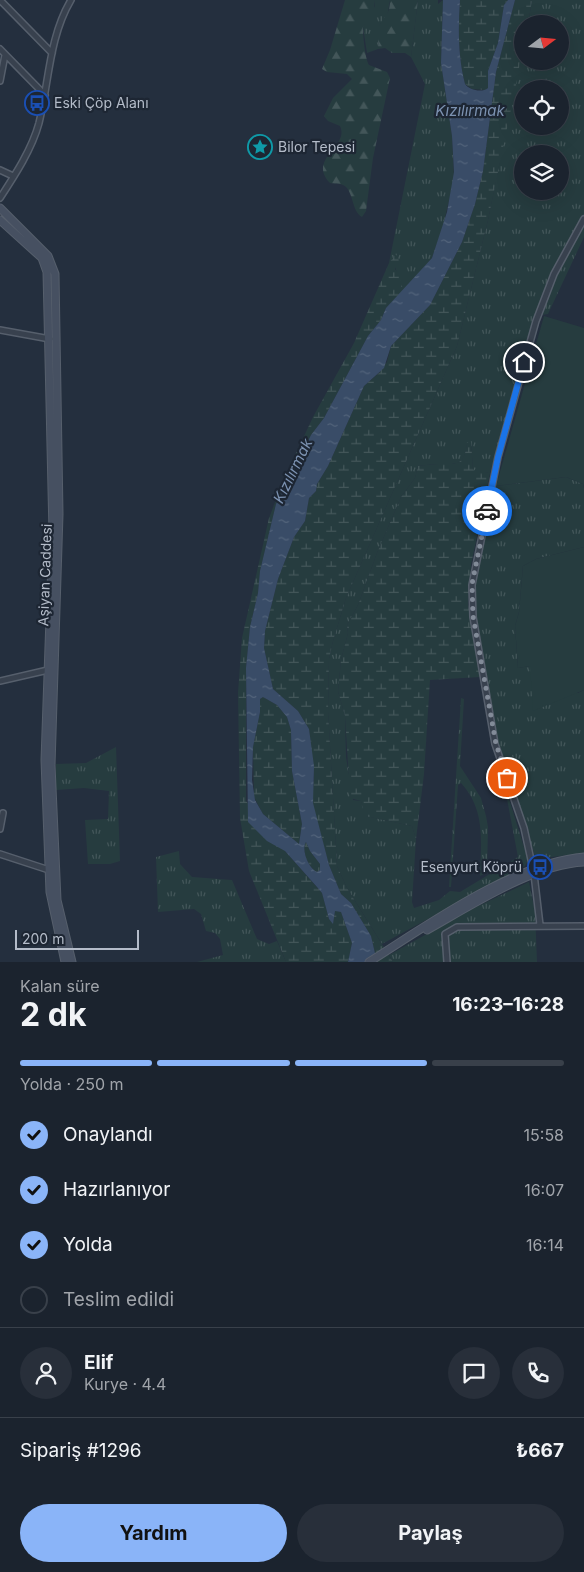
<!DOCTYPE html>
<html lang="tr">
<meta charset="utf-8">
<style>
body{margin:0;font-family:Inter,sans-serif;background:#282f3a;color:#f1f3f6;height:100vh;display:flex;flex-direction:column;font-size:19px;white-space:nowrap}
*{box-sizing:border-box;margin:0}
p{font-size:16px;color:#a0a4aa}
.icon{flex:none;width:28px;height:28px;fill:none;stroke:currentColor;stroke-width:2;stroke-linecap:round;stroke-linejoin:round}
.map{position:relative;height:962px;overflow:hidden}
.panel{display:flex;flex-direction:column;background:#1b232e;flex:1}
.panel>*{flex:none}
.needle{width:32px;rotate:74deg}
.fabs{position:absolute;left:514px;top:15px;display:grid;gap:10px}
.fabs a{display:grid;place-items:center;width:55px;height:55px;border-radius:50%;background:#1b232e;box-shadow:0 5px 20px #0002,0 0 0 1px #39404a;font-size:25px}
.scale{position:absolute;left:15px;bottom:12px;width:124px;box-sizing:border-box;padding-left:5px;border:2px solid #b4bcc9;border-top:0;font-size:14px;line-height:18px;white-space:nowrap;color:#b4bcc9;-webkit-text-stroke:4px #1d2633;paint-order:stroke}
.pin{position:absolute;display:grid;place-items:center;width:42px;height:42px;color:#fff;margin:-21px;border:2px solid #fff;border-radius:50%;box-shadow:0 1px 5px #0007}
.courier{position:absolute;display:grid;place-items:center;width:50px;height:50px;margin:-25px;border:4px solid #1a73e8;border-radius:50%;background:#fff;color:#222;box-shadow:0 1px 6px #0007}
.overview em{font-style:normal;font-weight:700}
.overview div{display:flex;flex-direction:column-reverse}
.overview{display:flex;align-items:center;justify-content:space-between;height:85px;padding:0 20px}
h1{font-size:32px;font-weight:700;line-height:38px}
.bar{display:grid;grid-template-columns:repeat(4,1fr);gap:8px 5px;align-content:center;height:60px;padding:0 20px}
.bar i{height:6px;border-radius:4px;background:#39404a}
.bar .active{background:#8ab4f8}
.bar p{grid-column:span 4}
.line{display:flex;align-items:center;gap:12px;padding:0 20px;border-top:1px solid #39404a}
.line div{flex:1}
.round{display:grid;place-items:center;flex:none;width:52px;height:52px;border-radius:26px;background:#282f3a}
ol{padding:0 20px;list-style:none}
li{display:flex;align-items:center;gap:15px;height:55px}
li p{margin-inline-start:auto}
li .icon{padding:5px;border-radius:50%;background:#8ab4f8;color:#111;stroke-width:4}
li:last-child{color:#a0a4aa}
li i{width:28px;height:28px;border:2px solid #39404a;border-radius:50%}
.primary-button{display:flex;gap:10px;margin-top:auto;padding:10px 20px}
.primary-button a{flex:1;height:58px;border-radius:30px;background:#8ab4f8;color:#111;font-size:20px;font-weight:700;line-height:58px;text-align:center}
.primary-button a+a{background:#282f3a;color:#f1f3f6}
.map>svg:first-child{display:block}
.grass{fill:url(#grass-tufts);fill-rule:evenodd}
.forest{fill:url(#forest-firs)}
.wetland{fill:url(#wetland-marsh)}
.park{fill:#263c3f}
.water{fill:url(#water-ripples);fill-rule:evenodd}
.lines{fill:none;stroke-linecap:round;stroke-linejoin:round}
.street-casing{stroke:#565f6c;stroke-width:8}
.secondary-casing{stroke:#565f6c;stroke-width:9}
.street{stroke:#38414e;stroke-width:5}
.secondary{stroke:#465061;stroke-width:7}
.done{stroke:#828b98;stroke-width:5;stroke-dasharray:0 9}
.route{stroke:#1a73e8;stroke-width:6}
.labels{text-anchor:middle;stroke-width:4.5;stroke-linejoin:round;paint-order:stroke}
.poi-label{font-size:14px;fill:#b4bcc9;stroke:#1d2633;text-anchor:start}
.street-label{font-size:14px;fill:#b4bcc9;stroke:#1d2633}
.water-label{font-size:15px;font-style:italic;fill:#7c92b1;stroke:#1d2633}
</style>
<div class="map">
<svg width="584" height="962" viewBox="0 0 584 962">
<defs>
<pattern id="grass-tufts" width="24" height="20" patternUnits="userSpaceOnUse" patternTransform="scale(1.25)"><rect width="24" height="20" fill="#263c3f"/><path d="M3 7l-1-3M5 7V3M7 7l1-3M15 17l-1-3M17 17v-4M19 17l1-3" fill="none" stroke="#435659"/></pattern>
<pattern id="forest-firs" width="22" height="20" patternUnits="userSpaceOnUse" patternTransform="scale(1.25)"><rect width="22" height="20" fill="#263c3f"/><path d="M5 1l3.5 6h-7zM16 11l3.5 6h-7z" fill="#435659"/></pattern>
<pattern id="wetland-marsh" width="20" height="14" patternUnits="userSpaceOnUse" patternTransform="scale(1.25)"><rect width="20" height="14" fill="#263c3f"/><path d="M1 5h8M5 5V1M11 12h8M15 12V8" fill="none" stroke="#435659"/></pattern>
<pattern id="water-ripples" width="26" height="14" patternUnits="userSpaceOnUse" patternTransform="scale(1.25)"><rect width="26" height="14" fill="#394c67"/><path d="M2 4q2-2 4 0t4 0M15 11q2-2 4 0t4 0" fill="none" stroke="#53647b"/></pattern>
</defs>
<rect width="100%" height="100%" fill="#242f3e"/>
<path class="grass" d="M 375,0 L 390,0 L 387,17 L 380,24 L 378,49 L 367,53 L 363,27 L 375,6 Z
M 418,0 L 438,0 L 438,4 L 443,0 L 441,63 L 452,136 L 454,179 L 443,226 L 432,258 L 403,291 C 398,280 395,269 394,257 L 389,263 L 425,84 L 411,57 Z
M 532,0 L 584,0 L 584,237 L 548,314 L 535,316 L 490,473 L 473,471 L 471,442 L 467,444 C 464,466 458,464 439,464 C 433,464 425,465 418,466 L 415,478 L 401,497 L 377,553 L 358,605 L 347,625 L 348,633 L 341,660 L 338,691 L 345,716 L 346,757 L 353,800 L 361,801 L 366,816 L 412,826 L 416,839 L 412,902 L 414,908 L 439,900 L 450,891 L 460,892 L 518,857 L 504,783 L 528,860 L 525,866 L 382,944 L 347,888 L 337,866 L 328,711 L 329,659 L 333,641 L 346,598 L 457,346 L 488,220 L 522,50 L 522,61 L 560,61 L 560,24 L 528,24 ZM 522,89 L 560,89 L 560,126 L 522,126 ZM 522,154 L 560,154 L 560,191 L 522,191 Z
M 566,477 L 583,484 L 584,488 L 584,547 L 536,559 L 523,566 L 519,612 L 515,626 L 518,668 L 530,666 L 578,693 L 584,690 L 584,853 L 536,859 L 498,744 L 475,607 L 475,583 L 496,486 Z
M 461,698 L 464,699 L 460,766 L 481,798 L 486,816 L 488,827 L 487,872 L 480,876 C 481,842 486,810 461,783 L 458,785 L 451,887 L 449,887 Z
M 116,747 L 120,861 L 110,864 L 88,864 L 85,820 L 108,819 L 109,791 L 84,788 L 56,790 L 56,764 L 86,763 Z
M 179,851 L 180,864 L 192,877 L 232,880 L 257,939 L 269,944 L 277,941 L 286,962 L 197,962 L 223,955 L 220,939 L 215,933 L 206,931 L 201,914 L 194,909 L 158,912 L 156,857 Z
M 529,882 L 535,912 L 537,962 L 393,962 L 389,955 L 472,909 Z"/>
<path class="forest" d="M 345,0 L 375,0 L 373,20 L 367,22 L 363,27 C 363,36 365,58 369,65 L 387,72 L 390,78 L 373,158 L 366,211 L 362,217 C 351,211 354,190 343,185 C 340,183 333,184 330,183 C 307,158 350,147 340,126 L 328,121 L 324,116 L 333,98 L 352,79 L 347,74 L 327,72 L 322,69 L 330,50 Z
M 390,0 L 418,0 L 411,57 L 405,53 L 392,53 L 385,48 L 378,49 C 379,42 377,34 379,27 C 383,15 390,17 390,0 Z"/>
<path class="wetland" d="M 460,0 L 508,0 L 504,5 L 498,43 L 488,71 L 488,88 L 486,90 L 472,89 L 465,84 C 458,57 458,28 460,0 Z
M 515,0 L 532,0 L 528,24 L 522,24 L 522,50 L 517,80 L 488,220 L 457,346 L 346,598 L 333,641 L 329,659 L 328,711 L 337,866 L 347,888 L 393,962 L 377,962 L 371,936 L 351,903 L 341,894 L 329,865 L 312,803 L 314,776 L 309,729 L 298,711 L 273,689 L 264,648 L 265,631 L 278,579 L 294,537 L 305,521 L 309,498 L 316,491 L 317,484 L 328,466 L 364,386 L 379,373 L 387,362 L 391,346 L 430,305 L 462,242 L 475,204 L 483,171 L 496,72 Z
M 396,254 L 399,260 L 395,269 L 400,276 L 403,291 L 386,308 L 381,320 L 368,336 L 324,418 L 311,435 L 276,504 L 260,571 L 258,593 L 250,627 L 246,668 L 246,801 L 285,851 L 322,893 L 329,919 L 333,923 L 335,911 L 341,912 L 352,943 L 348,962 L 286,962 L 249,871 L 240,818 L 238,693 L 242,638 L 269,518 L 285,477 L 313,417 L 354,343 L 389,263 Z
M 471,441 L 473,470 L 490,473 L 471,565 L 468,604 L 480,677 L 430,680 L 424,774 L 416,839 L 412,826 L 365,816 L 361,801 L 350,798 L 345,716 L 338,691 L 341,660 L 348,633 L 347,625 L 358,605 L 377,553 L 401,497 L 415,478 L 418,466 C 425,465 433,464 439,464 C 458,464 464,466 467,443 Z
M 263,697 L 277,705 L 287,717 L 291,730 L 292,771 L 302,824 L 299,844 L 263,814 L 254,797 L 253,747 L 260,712 L 260,699 Z
M 306,842 L 310,851 L 320,864 L 320,870 L 317,872 C 308,868 301,849 306,842 Z"/>
<path class="park" d="M 544,316 L 584,328 L 584,488 L 583,484 L 566,477 L 496,486 Z
M 584,547 L 584,690 L 533,711 L 530,666 L 518,668 L 515,626 L 519,612 L 523,566 L 536,559 Z"/>
<path class="water" d="M 443,0 L 460,0 C 458,28 458,57 465,84 C 469,90 482,93 488,88 L 488,71 L 498,43 L 504,5 L 508,0 L 515,0 L 496,72 L 483,171 L 475,204 L 462,242 L 430,305 L 391,346 L 384,368 L 364,386 L 328,466 L 317,484 L 316,491 L 309,498 L 305,521 L 294,537 L 278,579 L 265,631 L 264,648 L 273,689 L 298,711 L 309,729 L 314,766 L 313,803 L 329,865 L 341,894 L 351,903 L 371,936 L 377,962 L 348,962 L 352,943 L 341,912 L 335,911 L 333,924 L 329,919 L 322,893 L 317,887 L 285,851 L 267,841 L 248,822 L 246,668 L 250,627 L 258,593 L 260,571 L 276,504 L 311,435 L 324,418 L 368,336 L 381,320 L 386,308 L 432,258 L 447,212 L 454,172 L 452,136 L 441,63 ZM 263,697 L 277,705 L 287,717 L 291,730 L 292,771 L 302,824 L 299,844 L 263,814 L 255,800 L 252,780 L 253,747 L 260,712 L 260,699 ZM 306,842 L 310,851 L 320,864 L 320,870 L 317,872 C 308,868 301,849 306,842 Z"/>
<g class="lines">
<defs>
<path id="street" d="M 0,0 L 52,53
M 0,49 L 45,95
M 0,81 L 5,55
M 0,170 L 13,176
M 0,198 C 15,175 32,149 39,123 C 49,82 49,37 71,0
M 0,330 L 50,339
M 0,681 L 48,670
M 0,829 L 3,813
M 0,854 L 49,870
M 533,869 L 524,828 L 495,744 L 473,617 L 472,585 L 498,457 L 536,321 L 554,274 L 584,219
M 534,874 L 540,925
M 447,962 L 445,934 L 457,927 L 584,926"/>
<path id="secondary" d="M 0,208 L 48,256 L 55,274 L 59,514 L 51,765 L 57,900 L 72,962
M 0,220 L 42,258 L 47,272 L 53,533 L 45,760 L 50,892 L 65,962
M 427,930 C 470,906 534,864 584,862
M 369,962 C 428,925 514,863 584,857"/>
</defs>
<use href="#street" class="street-casing"/>
<use href="#secondary" class="secondary-casing"/>
<use href="#street" class="street"/>
<use href="#secondary" class="secondary"/>
</g>
<g class="lines">
<path class="done" d="M 487,511 L 472,584 L 473,616 L 496,744 L 507,778"/>
<path class="route" d="M 487,511 L 498,457 L 524,362"/>
</g>
<defs>
<symbol id="bus-ring" viewBox="-11 -11 22 22"><circle r="9.5" fill="#1d2633" stroke="#1a4fb4" stroke-width="1.5"/><path d="M-5-6H5V4H4V6H2V4H-2V6H-4V4H-5ZM-3.5-4V0h7V-4ZM-3.5 1.2v1.5H-2V1.2ZM2 1.2v1.5H3.5V1.2Z" fill="#1a4fb4"/></symbol>
<symbol id="sight-ring" viewBox="-11 -11 22 22"><circle r="9.5" fill="#1d2633" stroke="#0f9aa8" stroke-width="1.5"/><path d="M0-6L1.8-2.2L6-1.7L2.9 1.2L3.7 5.4L0 3.3L-3.7 5.4L-2.9 1.2L-6-1.7L-1.8-2.2Z" fill="#0f9aa8"/></symbol>
</defs>
<g fill-rule="evenodd">
<use href="#bus-ring" x="23" y="89" width="28" height="28"/>
<use href="#sight-ring" x="246" y="133" width="28" height="28"/>
<use href="#bus-ring" x="526" y="853" width="28" height="28"/>
</g>
<g class="labels">
<g class="poi-label">
<text x="54" y="108">Eski Çöp Alanı</text>
<text x="278" y="152">Bilor Tepesi</text>
<text x="522" y="872" text-anchor="end">Esenyurt Köprü</text>
</g>
<g class="street-label">
<text transform="translate(45 575) rotate(-88)" y="5">Aşiyan Caddesi</text>
</g>
<g class="water-label">
<text x="470" y="116">Kızılırmak</text>
<text transform="translate(293 471) rotate(-64)" y="5">Kızılırmak</text>
</g>
</g>
</svg>
<div class="fabs">
<a><svg class="needle" viewBox="-14 -14 28 28"><path d="M0-13l5 13h-10z" fill="#e53935"/><path d="M0 13l5-13h-10z" fill="#a0a4aa"/></svg></a>
<a><svg class="icon" aria-label="locate" viewBox="0 0 24 24"><circle cx="12" cy="12" r="6"/><path d="M12 2v4M12 18v4M2 12h4M18 12h4"/></svg></a>
<a><svg class="icon" aria-label="layers" viewBox="0 0 24 24"><path d="M12 4l9 5-9 5-9-5zM3 14l9 5 9-5"/></svg></a>
</div>
<div class="scale">200 m</div>
<div class="pin" style="left:507px;top:778px;background:#ea580c"><svg class="icon" aria-label="bag" viewBox="0 0 24 24"><path d="M5 8h14l-1 12H6zM9 8a3 3 0 0 1 6 0"/></svg></div>
<div class="pin" style="left:524px;top:362px;background:#1f2937"><svg class="icon" aria-label="home" viewBox="0 0 24 24"><path d="M3 11l9-7 9 7M6 9v11h12V9"/></svg></div>
<div class="courier" style="left:487px;top:511px"><svg class="icon" aria-label="car" viewBox="0 0 24 24"><path d="M5 17H2v-5l4-1 3-4h7l3 4 3 1v5h-3M9 17h6M6 11h13"/><circle cx="7" cy="17" r="2"/><circle cx="17" cy="17" r="2"/></svg></div>
</div>
<section class="panel">
<div class="overview"><div><h1>2 dk</h1><p>Kalan süre</p></div><em>16:23–16:28</em></div>
<div class="bar"><i class="active"></i><i class="active"></i><i class="active"></i><i></i><p>Yolda · 250 m</p></div>
<ol>
<li><svg class="icon" aria-label="check" viewBox="0 0 24 24"><path d="M5 12l5 5 9-10"/></svg>Onaylandı<p>15:58</p></li>
<li><svg class="icon" aria-label="check" viewBox="0 0 24 24"><path d="M5 12l5 5 9-10"/></svg>Hazırlanıyor<p>16:07</p></li>
<li><svg class="icon" aria-label="check" viewBox="0 0 24 24"><path d="M5 12l5 5 9-10"/></svg>Yolda<p>16:14</p></li>
<li><i></i>Teslim edildi</li>
</ol>
<div class="line" style="height:90px"><a class="round"><svg class="icon" aria-label="person" viewBox="0 0 24 24"><circle cx="12" cy="8" r="4"/><path d="M4 21q1-7 8-7t8 7"/></svg></a><div><b>Elif</b><p>Kurye · 4.4</p></div><a class="round"><svg class="icon" aria-label="chat" viewBox="0 0 24 24"><path d="M4 5h16v11H9l-5 4z"/></svg></a><a class="round"><svg class="icon" aria-label="phone" viewBox="0 0 24 24"><path d="M5 4h4l2 5-3 2q2 4 5 5l2-3 5 2v4C11 20 4 13 5 4z"/></svg></a></div>
<div class="line" style="height:65px"><div>Sipariş #1296</div><b>₺667</b></div>
<div class="primary-button"><a>Yardım</a><a>Paylaş</a></div>
</section>
